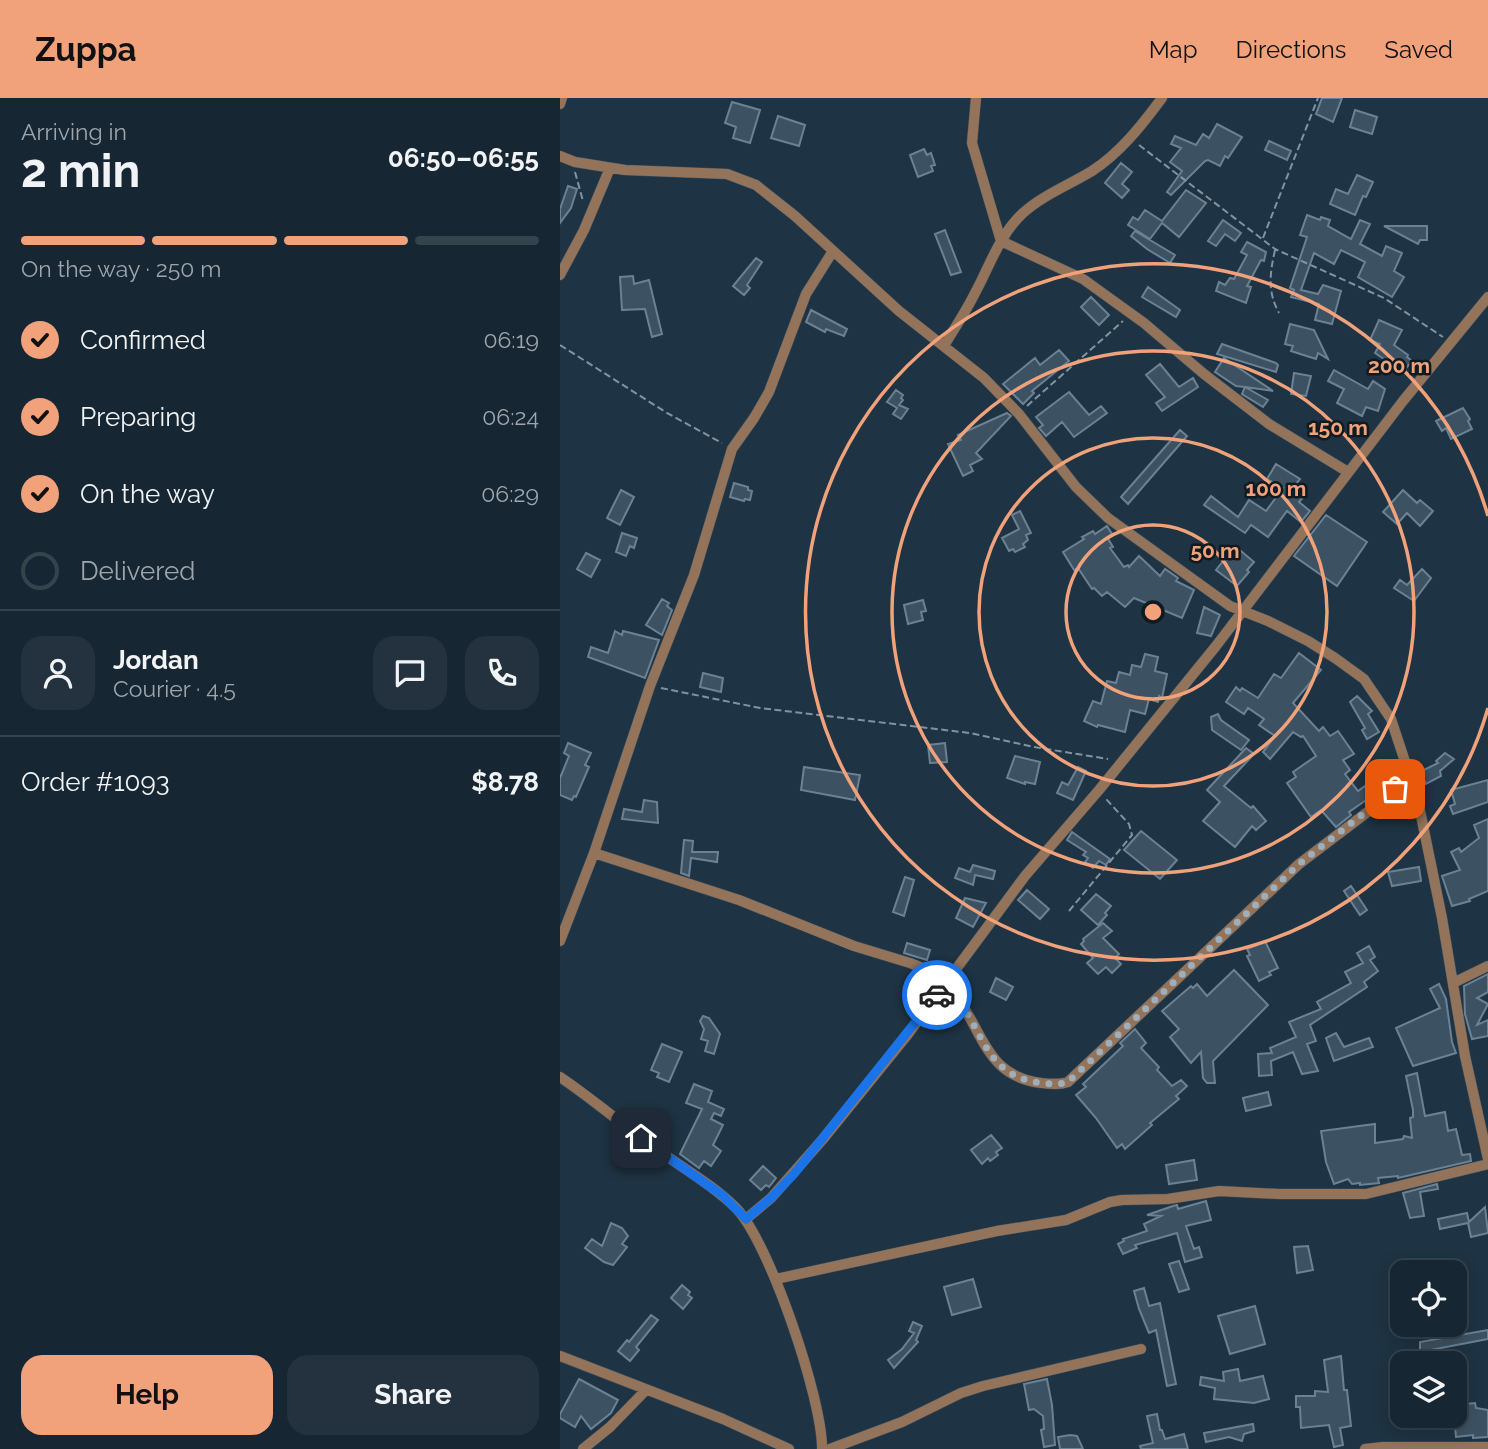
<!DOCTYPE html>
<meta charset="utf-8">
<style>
body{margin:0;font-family:Raleway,sans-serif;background:#23323e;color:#f1f3f6;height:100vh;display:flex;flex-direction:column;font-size:26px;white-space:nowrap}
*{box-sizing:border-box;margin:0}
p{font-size:23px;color:#9ea5ac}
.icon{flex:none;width:38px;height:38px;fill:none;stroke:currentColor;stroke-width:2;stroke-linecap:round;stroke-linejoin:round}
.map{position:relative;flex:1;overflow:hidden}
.drawer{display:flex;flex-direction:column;background:#162632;width:560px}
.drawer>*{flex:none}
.tools{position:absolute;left:830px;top:1162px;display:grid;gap:14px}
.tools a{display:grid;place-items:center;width:77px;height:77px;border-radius:14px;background:#162632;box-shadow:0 4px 18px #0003,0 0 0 2px #35434d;font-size:35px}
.pin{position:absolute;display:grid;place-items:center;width:60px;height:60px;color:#fff;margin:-30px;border-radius:14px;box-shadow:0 4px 10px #0006}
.courier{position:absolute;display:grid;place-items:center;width:70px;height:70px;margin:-35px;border:5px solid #1a73e8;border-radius:50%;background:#fff;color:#222;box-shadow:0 2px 9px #0007}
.overview em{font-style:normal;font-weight:700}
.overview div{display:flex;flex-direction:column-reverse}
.overview{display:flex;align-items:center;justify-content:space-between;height:119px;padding:0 21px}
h1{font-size:46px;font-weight:700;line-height:52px}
.bar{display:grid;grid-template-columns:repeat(4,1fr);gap:10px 7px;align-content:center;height:84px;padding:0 21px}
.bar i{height:9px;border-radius:5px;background:#35434d}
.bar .selected{background:#f1a27b}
.bar p{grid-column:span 4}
.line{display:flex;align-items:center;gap:18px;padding:0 21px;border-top:2px solid #35434d}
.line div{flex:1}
.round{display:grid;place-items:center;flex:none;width:74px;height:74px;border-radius:21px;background:#23323e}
ol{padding:0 21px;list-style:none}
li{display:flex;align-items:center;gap:21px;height:77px}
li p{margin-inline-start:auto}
li .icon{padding:7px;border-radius:50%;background:#f1a27b;color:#111;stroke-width:4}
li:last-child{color:#9ea5ac}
li i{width:38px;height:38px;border:4px solid #35434d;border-radius:50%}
.cta{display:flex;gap:14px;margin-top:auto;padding:14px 21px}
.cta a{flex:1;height:80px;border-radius:21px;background:#f1a27b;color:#111;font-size:28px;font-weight:700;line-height:80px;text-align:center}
.cta a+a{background:#23323e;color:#f1f3f6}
header{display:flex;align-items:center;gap:42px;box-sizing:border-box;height:98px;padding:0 35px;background:#f1a27b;color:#111}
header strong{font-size:33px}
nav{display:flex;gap:38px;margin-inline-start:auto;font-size:24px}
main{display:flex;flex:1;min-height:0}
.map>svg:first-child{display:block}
.building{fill:#3c5263;stroke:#6b8294;stroke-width:2}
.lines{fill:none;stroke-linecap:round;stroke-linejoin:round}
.minor-casing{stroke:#3e5160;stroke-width:11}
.path{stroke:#8293a0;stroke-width:2;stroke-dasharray:7 3.5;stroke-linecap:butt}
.minor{stroke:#93735a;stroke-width:10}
.done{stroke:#9eaeba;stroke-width:7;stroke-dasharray:0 12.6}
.route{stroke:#1a73e8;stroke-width:9}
.ring{fill:none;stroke:#f1a27b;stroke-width:3.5}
.centre{fill:#f1a27b;stroke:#101a21;stroke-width:3.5}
.ring-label{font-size:21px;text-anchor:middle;font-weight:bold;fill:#f1a27b;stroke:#101a21;stroke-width:5;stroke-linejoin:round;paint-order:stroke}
</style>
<header>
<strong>Zuppa</strong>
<nav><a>Map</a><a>Directions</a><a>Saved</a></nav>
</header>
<main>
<section class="drawer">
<div class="overview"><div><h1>2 min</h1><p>Arriving in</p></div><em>06:50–06:55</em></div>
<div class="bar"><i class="selected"></i><i class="selected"></i><i class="selected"></i><i></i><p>On the way · 250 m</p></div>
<ol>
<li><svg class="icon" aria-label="check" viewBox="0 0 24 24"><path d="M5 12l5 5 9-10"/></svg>Confirmed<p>06:19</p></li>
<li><svg class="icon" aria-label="check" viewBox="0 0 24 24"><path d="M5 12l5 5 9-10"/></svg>Preparing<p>06:24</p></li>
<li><svg class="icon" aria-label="check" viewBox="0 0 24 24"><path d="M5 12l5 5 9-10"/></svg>On the way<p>06:29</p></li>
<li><i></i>Delivered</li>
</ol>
<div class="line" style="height:126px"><a class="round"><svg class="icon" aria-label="person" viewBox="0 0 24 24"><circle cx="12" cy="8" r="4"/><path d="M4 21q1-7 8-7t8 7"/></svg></a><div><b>Jordan</b><p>Courier · 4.5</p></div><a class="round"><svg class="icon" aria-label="chat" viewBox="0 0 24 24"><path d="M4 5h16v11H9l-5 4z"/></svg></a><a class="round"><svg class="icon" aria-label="phone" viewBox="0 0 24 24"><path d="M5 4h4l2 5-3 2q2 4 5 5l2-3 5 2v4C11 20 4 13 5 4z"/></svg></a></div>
<div class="line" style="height:91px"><div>Order #1093</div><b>$8.78</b></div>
<div class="cta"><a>Help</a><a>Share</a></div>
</section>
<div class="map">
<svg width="928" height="1351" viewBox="0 0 928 1351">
<rect width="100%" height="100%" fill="#1e3343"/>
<path class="building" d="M 762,0 L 782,0 L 773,24 L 756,16 Z
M 172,4 L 200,12 L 190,45 L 173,40 L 176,29 L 165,25 Z
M 795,12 L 817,19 L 812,36 L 790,29 Z
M 218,18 L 245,27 L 239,48 L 211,40 Z
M 657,26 L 682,39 L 668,60 L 665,58 L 660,68 L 648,62 L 645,63 L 611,97 L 607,94 L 622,73 L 610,64 L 621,50 L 611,46 L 615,38 L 636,47 L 643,36 L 649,40 Z
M 709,43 L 731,53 L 727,62 L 705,52 Z
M 364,51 L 367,57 L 371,55 L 375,67 L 371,68 L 373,73 L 358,79 L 350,57 Z
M 561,65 L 572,74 L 562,86 L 569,92 L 562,100 L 545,85 Z
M 797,77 L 813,84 L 806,99 L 803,98 L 795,117 L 770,106 L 776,91 L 788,96 Z
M 8,88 L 17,91 L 11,110 L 0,125 L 0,111 Z
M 626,92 L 646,105 L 619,139 L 602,125 L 590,141 L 568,127 L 573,119 L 578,122 L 585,112 L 602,123 Z
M 747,117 L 760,122 L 761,119 L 770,122 L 768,128 L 791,141 L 800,122 L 810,126 L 800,146 L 822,158 L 826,148 L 842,155 L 834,173 L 844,179 L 832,199 L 798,179 L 805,164 L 781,152 L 774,166 L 754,155 L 741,192 L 758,196 L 763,187 L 781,193 L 772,226 L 755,222 L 759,206 L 731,199 L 734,192 L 730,190 L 747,139 L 740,137 Z
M 663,122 L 681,135 L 675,143 L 665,136 L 656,148 L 648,143 Z
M 824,128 L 867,128 L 867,142 L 860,142 L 858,146 Z
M 385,132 L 401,174 L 391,177 L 375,136 Z
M 575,133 L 615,157 L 610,165 L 587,151 L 571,138 Z
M 687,144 L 706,154 L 704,163 L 701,162 L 687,188 L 691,189 L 686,205 L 656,193 L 659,184 L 665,187 L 670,180 L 674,181 L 687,157 L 681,154 Z
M 196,160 L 202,164 L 187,187 L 190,190 L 184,197 L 173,188 Z
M 73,178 L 74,186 L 89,182 L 102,236 L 92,239 L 85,211 L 62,212 L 60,179 Z
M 588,189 L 620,212 L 616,219 L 582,199 Z
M 531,199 L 549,217 L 539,227 L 521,209 Z
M 251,212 L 287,231 L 284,238 L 266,231 L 265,234 L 246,224 Z
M 819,222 L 842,232 L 834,247 L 848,257 L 847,259 L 852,263 L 843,274 L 815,255 L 820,246 L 810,242 Z
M 730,226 L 754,232 L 768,261 L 758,255 L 756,261 L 731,253 L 733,248 L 725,246 Z
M 662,246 L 716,265 L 718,267 L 716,274 L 657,256 Z
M 499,252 L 509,263 L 472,293 L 474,295 L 463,306 L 443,286 L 475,260 L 480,267 Z
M 664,260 L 713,293 L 685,289 L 708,302 L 703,309 L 682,296 L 685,289 L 676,288 L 655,274 Z
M 600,266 L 619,289 L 633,280 L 638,289 L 602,313 L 596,305 L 605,299 L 586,277 Z
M 774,272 L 808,291 L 813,283 L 825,291 L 818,313 L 806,309 L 802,318 L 777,305 L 784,291 L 768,283 Z
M 734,275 L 751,278 L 746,298 L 731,296 Z
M 336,292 L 343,297 L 341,300 L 343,302 L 339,307 L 348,311 L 341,321 L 333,316 L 337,310 L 327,304 Z
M 509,294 L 529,317 L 541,308 L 547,315 L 514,339 L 502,324 L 486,338 L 479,330 L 483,327 L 476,319 Z
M 903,310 L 910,321 L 908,323 L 912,331 L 891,341 L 886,330 L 882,333 L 876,323 Z
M 447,315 L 451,318 L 416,355 L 422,361 L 410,367 L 413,373 L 403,378 L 388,346 L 401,342 L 398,337 Z
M 620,332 L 627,338 L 568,406 L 561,399 Z
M 716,366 L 740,381 L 735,387 L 746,396 L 739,404 L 750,413 L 741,424 L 727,413 L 708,439 L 691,427 L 685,435 L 644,407 L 651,398 L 678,419 L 689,402 L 706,413 L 723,390 L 707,381 Z
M 174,385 L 188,389 L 188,392 L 192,393 L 190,402 L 185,401 L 184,403 L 170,399 Z
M 61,392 L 74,399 L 60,427 L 47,420 Z
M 843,392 L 857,405 L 860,402 L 873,413 L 860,428 L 847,415 L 837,426 L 823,414 Z
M 460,413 L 471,435 L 466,437 L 468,442 L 463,446 L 465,449 L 455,454 L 453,451 L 449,453 L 442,440 L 459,431 L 452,417 Z
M 766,417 L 807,444 L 777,488 L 734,458 Z
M 547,428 L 552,436 L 547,439 L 553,449 L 550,450 L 564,469 L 568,467 L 569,469 L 579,458 L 600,478 L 605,471 L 618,480 L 616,483 L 634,492 L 622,520 L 574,500 L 565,509 L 547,494 L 542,498 L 534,490 L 532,491 L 518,470 L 514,472 L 503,454 L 524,441 L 522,439 L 533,433 L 535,436 Z
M 62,435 L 77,440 L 74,450 L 70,448 L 66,458 L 56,454 Z
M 675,448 L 694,464 L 687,472 L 689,474 L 677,488 L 656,472 Z
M 26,455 L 40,462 L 31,479 L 17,471 Z
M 862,471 L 871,480 L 854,503 L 834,490 L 840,482 L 847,487 Z
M 102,501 L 109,505 L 107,508 L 112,512 L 102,537 L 86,527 Z
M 363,502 L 366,513 L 361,514 L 363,522 L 348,526 L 344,507 Z
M 644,509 L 660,517 L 651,538 L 637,535 Z
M 55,533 L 62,537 L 63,533 L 99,542 L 85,580 L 28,559 L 31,549 L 48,555 Z
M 739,555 L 761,572 L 733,605 L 759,633 L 763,629 L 770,638 L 778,633 L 794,656 L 783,662 L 790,672 L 785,676 L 798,693 L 805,688 L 812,698 L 789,714 L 791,717 L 776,729 L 761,712 L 751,719 L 727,685 L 736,679 L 733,674 L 756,658 L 743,638 L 741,639 L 733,634 L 710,661 L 703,654 L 715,638 L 699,627 L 704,621 L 688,610 L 684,616 L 666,604 L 676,589 L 680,593 L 682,590 L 698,600 L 714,576 L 721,580 Z
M 585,556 L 598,559 L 595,573 L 607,576 L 602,600 L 599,598 L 598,604 L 589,601 L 585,616 L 570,612 L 565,634 L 538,627 L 537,629 L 524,623 L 533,603 L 541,606 L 547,583 L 556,585 L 559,574 L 570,577 L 572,567 L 581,569 Z
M 143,575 L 163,580 L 161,594 L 140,589 Z
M 797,598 L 812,613 L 808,616 L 819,634 L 807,641 L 802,632 L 805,630 L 790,604 Z
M 658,616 L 661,622 L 689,642 L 681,652 L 652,632 L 651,619 Z
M 8,645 L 31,655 L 25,667 L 29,669 L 16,699 L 14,698 L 12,702 L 0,697 L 0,680 L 9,658 L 4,655 Z
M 385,645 L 387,664 L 370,665 L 368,647 Z
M 686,650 L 694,656 L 664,688 L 691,710 L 693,708 L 706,723 L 696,732 L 692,728 L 675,749 L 643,723 L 660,704 L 647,692 Z
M 885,655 L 894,661 L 880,673 L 881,678 L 866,686 L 860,674 L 878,665 L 876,663 Z
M 455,658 L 480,664 L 475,686 L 465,684 L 465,686 L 447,680 Z
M 244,669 L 300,677 L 295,702 L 241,692 Z
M 518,669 L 526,673 L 513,702 L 497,695 L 502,684 L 508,687 Z
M 928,682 L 928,704 L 893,716 L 890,708 L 895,706 L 891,692 Z
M 84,702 L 97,704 L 98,725 L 62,721 L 64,711 L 82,714 Z
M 928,721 L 928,793 L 909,801 L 910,803 L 892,808 L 882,778 L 900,772 L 891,754 L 899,750 L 901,754 L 919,740 L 914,727 Z
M 581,733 L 617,762 L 600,781 L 564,752 Z
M 512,734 L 550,761 L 546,767 L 539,763 L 533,770 L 525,764 L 528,760 L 523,757 L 526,754 L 507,742 Z
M 124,742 L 133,743 L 132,754 L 158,754 L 157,764 L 131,760 L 129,778 L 121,775 Z
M 413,767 L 435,773 L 433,781 L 415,777 L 413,787 L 395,780 L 399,770 L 410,774 Z
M 859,769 L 861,783 L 832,788 L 828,774 Z
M 345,779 L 354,782 L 344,818 L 333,814 Z
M 791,788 L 807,812 L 800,817 L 784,793 Z
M 467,792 L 489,811 L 480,821 L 458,802 Z
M 536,796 L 551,808 L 545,815 L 547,817 L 538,827 L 521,812 Z
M 405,800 L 426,805 L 413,829 L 396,820 Z
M 543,825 L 552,833 L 543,840 L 559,856 L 555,860 L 561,866 L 552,875 L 546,869 L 538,876 L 527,865 L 533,860 L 521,846 L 524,843 L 523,841 Z
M 705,843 L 718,870 L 709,874 L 711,877 L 699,883 L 687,858 L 690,857 L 687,851 Z
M 347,845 L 370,852 L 367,862 L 344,855 Z
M 809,848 L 815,859 L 810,862 L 818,873 L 804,884 L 807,889 L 750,927 L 756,943 L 747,946 L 758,973 L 742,976 L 733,954 L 711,963 L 712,977 L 699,978 L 698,956 L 712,955 L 710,950 L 736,939 L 729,924 L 761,911 L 757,904 L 791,885 L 785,874 L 803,865 L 797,855 Z
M 674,872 L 708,907 L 653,963 L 655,985 L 647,985 L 643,980 L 641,954 L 631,965 L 610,939 L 619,931 L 602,913 L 631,888 L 633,890 L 637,886 L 647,898 Z
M 928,876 L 928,894 L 917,900 L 928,906 L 917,927 L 928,922 L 928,938 L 912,941 L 905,916 L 904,888 Z
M 436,880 L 453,889 L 446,902 L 430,894 Z
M 879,886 L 886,901 L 892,944 L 896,955 L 853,968 L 836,930 L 880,910 L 870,891 Z
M 143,918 L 149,920 L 160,936 L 154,956 L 145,953 L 148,943 L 141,941 L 144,931 L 140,923 Z
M 575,931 L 586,945 L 581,950 L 599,969 L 597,972 L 612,988 L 621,982 L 627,988 L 616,998 L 619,1001 L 590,1025 L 592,1027 L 565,1051 L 562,1046 L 557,1050 L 536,1020 L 516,997 L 526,989 L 523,986 L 563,948 L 560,945 Z
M 776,935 L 784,949 L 809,940 L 813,949 L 774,963 L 766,940 Z
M 102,946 L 122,954 L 109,984 L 97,979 L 99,975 L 91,972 Z
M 857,975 L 865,1018 L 885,1014 L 888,1033 L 896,1031 L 902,1057 L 910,1056 L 911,1063 L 838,1080 L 838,1078 L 818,1080 L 819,1085 L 800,1087 L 800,1085 L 792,1086 L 788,1081 L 774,1086 L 766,1064 L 761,1033 L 815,1026 L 815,1045 L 843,1041 L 844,1038 L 852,1040 L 850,1020 L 853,1019 L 853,1012 L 846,978 Z
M 134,986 L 152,993 L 148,1004 L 164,1011 L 161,1018 L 154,1015 L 151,1021 L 163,1027 L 153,1047 L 161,1053 L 151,1068 L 144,1063 L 139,1070 L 120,1056 L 142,1011 L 126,1005 Z
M 708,994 L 711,1007 L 686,1013 L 683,1000 Z
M 431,1037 L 442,1050 L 436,1054 L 438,1057 L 430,1063 L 428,1060 L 422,1066 L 411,1052 Z
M 634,1062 L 637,1082 L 609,1086 L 606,1067 Z
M 203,1068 L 216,1080 L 209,1089 L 206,1087 L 201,1092 L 190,1082 Z
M 877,1086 L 878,1091 L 860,1094 L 864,1118 L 850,1120 L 843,1095 Z
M 646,1103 L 651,1122 L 626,1128 L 634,1151 L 639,1149 L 642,1159 L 625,1164 L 617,1135 L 575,1147 L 577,1150 L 563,1156 L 558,1146 L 564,1143 L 563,1141 L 587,1133 L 584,1126 L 601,1118 L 587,1117 L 613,1108 L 617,1107 L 618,1111 Z
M 925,1109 L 928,1135 L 911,1139 L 908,1125 L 880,1131 L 878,1121 L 907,1115 L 909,1124 Z
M 51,1125 L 62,1130 L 68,1138 L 62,1146 L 67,1149 L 53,1167 L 44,1164 L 25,1150 L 32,1141 L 42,1148 Z
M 748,1148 L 753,1172 L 737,1175 L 734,1149 Z
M 619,1163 L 629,1191 L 619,1194 L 609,1166 Z
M 413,1181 L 421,1209 L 392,1217 L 384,1189 Z
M 122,1187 L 130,1194 L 128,1197 L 132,1200 L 123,1211 L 111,1200 Z
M 584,1190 L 589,1208 L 600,1205 L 616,1286 L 607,1288 L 596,1232 L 589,1235 L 579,1211 L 574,1193 Z
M 695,1208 L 705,1246 L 670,1256 L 658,1218 Z
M 91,1217 L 98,1222 L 76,1249 L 79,1252 L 70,1263 L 58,1253 L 67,1242 L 69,1244 Z
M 353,1224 L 362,1228 L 356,1242 L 358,1244 L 334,1270 L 328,1262 L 342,1251 L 354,1235 L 349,1233 Z
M 928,1232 L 928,1241 L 860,1254 L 860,1244 Z
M 781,1258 L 784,1292 L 787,1292 L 791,1328 L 780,1330 L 783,1347 L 774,1349 L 769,1327 L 741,1330 L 740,1309 L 736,1309 L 736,1298 L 755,1298 L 755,1293 L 768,1294 L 764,1262 Z
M 678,1271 L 680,1283 L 703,1278 L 709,1301 L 694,1305 L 654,1301 L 655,1290 L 640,1287 L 641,1279 L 664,1283 L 663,1274 Z
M 19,1281 L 58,1302 L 51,1315 L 31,1331 L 21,1318 L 15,1329 L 0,1320 L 0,1316 Z
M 487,1281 L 492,1307 L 495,1347 L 484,1349 L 481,1332 L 484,1331 L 483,1318 L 474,1311 L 469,1312 L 464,1286 Z
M 915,1305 L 916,1310 L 928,1312 L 928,1339 L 913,1340 L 913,1337 L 896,1339 L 894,1318 L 897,1318 L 896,1307 Z
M 597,1316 L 600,1332 L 602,1332 L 605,1341 L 624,1336 L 628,1351 L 581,1351 L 580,1348 L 593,1345 L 587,1318 Z
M 693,1326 L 694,1333 L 684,1336 L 682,1343 L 669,1339 L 646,1344 L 644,1335 Z
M 510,1337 L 517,1338 L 523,1351 L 500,1351 L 498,1339 Z"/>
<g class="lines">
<defs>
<path id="minor" d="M 416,0 L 412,45 L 441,143 L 523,181 L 584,225 L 644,276 L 709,326 L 788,374
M 0,6 L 2,0
M 0,58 L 15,64 L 65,72 L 167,76 L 196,87 L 235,118 L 339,213 L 424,280 L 459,316 L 516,389 L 548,420 L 670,508 L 708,523 L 748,543 L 775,560 L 804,581 L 831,621 L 858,703 L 882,820 L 905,958 L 928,1061
M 0,177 L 24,132 L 50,70
M 384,248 C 394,231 405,215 414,197 C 429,170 439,137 463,115 C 483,97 509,87 532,73 C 560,55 582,27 602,0
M 34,755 L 179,802 L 294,848 L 350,865 L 390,881
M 0,843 L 34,755 L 90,588 L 134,477 L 172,351 L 194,320 L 209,294 L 246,196 L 273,153
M 893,885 L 928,868
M 385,887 C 425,924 419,977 481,985 C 491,986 499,987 508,984 L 739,766 L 851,681
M 0,979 C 34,1002 65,1029 98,1052 C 124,1071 153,1087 175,1109 C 209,1142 263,1303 262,1351
M 186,1121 L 211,1100 L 263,1041 L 348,936 L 465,778 L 539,692 L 656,548 L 843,303 L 928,199
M 216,1181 L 437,1133 L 506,1122 L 550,1104 L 562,1102 L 608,1101 L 659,1093 L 719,1096 L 806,1096 L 928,1066
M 0,1258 L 163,1321 L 229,1351
M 23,1351 L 50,1329 L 86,1292
M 270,1351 L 342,1324 L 401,1295 L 423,1288 L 581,1251
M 805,1351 L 823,1349 L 928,1349"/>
</defs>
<use href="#minor" class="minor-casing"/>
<path class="path" d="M 579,47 L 715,151 L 824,200 L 883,239
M 15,74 L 23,103
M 703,140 L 758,0
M 715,152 C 710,175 707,193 719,215
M 0,247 L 107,315 L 162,345
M 467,308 L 563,223
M 101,590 L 200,610 L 410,635 L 474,649 L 548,661
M 509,813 L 572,737 L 569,726 L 546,701"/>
<use href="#minor" class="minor"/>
</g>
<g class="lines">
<path class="done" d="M 377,897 L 385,887 C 424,923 420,978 481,985 C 490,986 499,987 508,984 L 739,766 L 835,691"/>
<path class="route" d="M 81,1040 L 162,1097 L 186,1121 L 211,1100 L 234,1076 L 377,897"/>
</g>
<g class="ring">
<circle cx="593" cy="514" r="87"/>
<circle cx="593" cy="514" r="174"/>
<circle cx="593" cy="514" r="261"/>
<path d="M928 610A348 348 0 1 1 928 418"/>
</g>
<circle cx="593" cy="514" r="10" class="centre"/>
<g class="ring-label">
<text x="839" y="275">200 m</text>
<text x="778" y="337">150 m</text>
<text x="716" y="398">100 m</text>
<text x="655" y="460">50 m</text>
</g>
</svg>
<div class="tools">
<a><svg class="icon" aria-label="locate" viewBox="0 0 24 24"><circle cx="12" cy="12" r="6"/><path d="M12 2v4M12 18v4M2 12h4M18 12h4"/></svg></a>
<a><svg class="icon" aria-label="layers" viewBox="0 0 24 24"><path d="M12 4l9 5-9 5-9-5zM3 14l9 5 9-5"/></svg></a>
</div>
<div class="pin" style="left:835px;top:691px;background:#ea580c"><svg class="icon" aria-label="bag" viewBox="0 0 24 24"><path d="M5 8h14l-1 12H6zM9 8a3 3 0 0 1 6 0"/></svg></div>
<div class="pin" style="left:81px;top:1040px;background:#1f2937"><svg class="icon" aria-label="home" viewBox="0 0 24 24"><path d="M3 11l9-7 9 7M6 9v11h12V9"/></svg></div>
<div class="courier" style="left:377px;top:897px"><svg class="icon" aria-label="car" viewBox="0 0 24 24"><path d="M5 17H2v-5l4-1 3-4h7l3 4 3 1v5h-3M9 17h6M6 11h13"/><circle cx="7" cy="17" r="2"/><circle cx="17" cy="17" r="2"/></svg></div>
</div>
</main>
